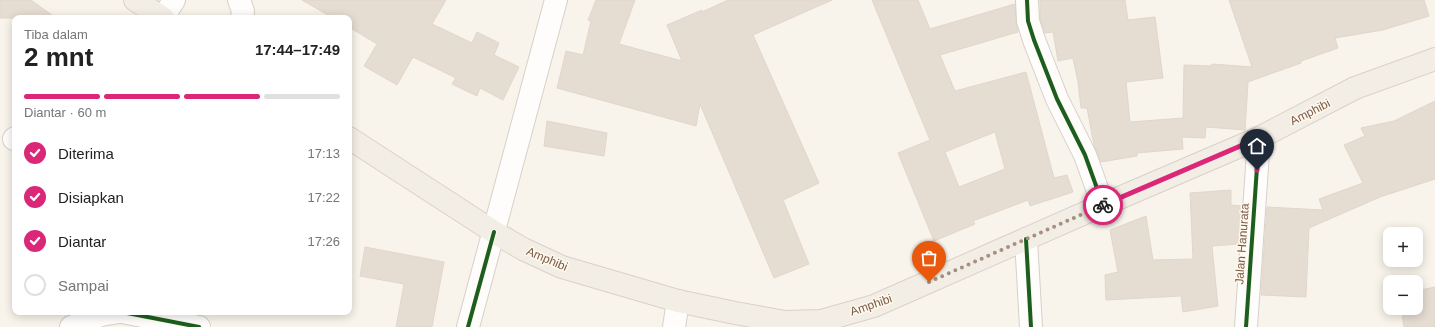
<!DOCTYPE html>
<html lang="id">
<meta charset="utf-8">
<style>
body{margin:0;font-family:Arial,sans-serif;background:#f2f2f2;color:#222;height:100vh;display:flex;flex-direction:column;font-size:15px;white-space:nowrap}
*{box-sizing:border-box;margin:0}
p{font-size:13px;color:#767676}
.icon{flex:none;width:22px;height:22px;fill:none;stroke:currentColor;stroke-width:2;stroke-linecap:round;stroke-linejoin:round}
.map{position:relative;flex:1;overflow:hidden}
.drawer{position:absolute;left:12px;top:15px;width:340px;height:300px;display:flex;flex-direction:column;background:#fff;border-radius:8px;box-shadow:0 2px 10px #0003}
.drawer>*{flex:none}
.buttons{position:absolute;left:1383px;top:227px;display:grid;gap:8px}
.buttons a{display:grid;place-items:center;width:40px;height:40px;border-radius:8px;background:#fff;box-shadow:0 2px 10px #0003;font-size:20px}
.pin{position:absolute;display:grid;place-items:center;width:34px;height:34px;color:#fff;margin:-41px -17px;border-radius:50% 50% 50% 0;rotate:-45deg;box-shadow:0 0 4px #0007}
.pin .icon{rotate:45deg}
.courier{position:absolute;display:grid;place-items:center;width:40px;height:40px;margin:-20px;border:3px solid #db2777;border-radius:50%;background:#fff;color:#222;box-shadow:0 1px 5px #0007}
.overview em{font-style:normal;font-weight:700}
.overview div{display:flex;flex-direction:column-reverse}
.overview{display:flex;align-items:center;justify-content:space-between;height:68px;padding:0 12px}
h1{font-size:26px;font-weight:700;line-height:30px}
.bar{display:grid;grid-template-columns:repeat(4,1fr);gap:6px 4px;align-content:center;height:48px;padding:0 12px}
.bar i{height:5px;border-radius:3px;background:#e0e0e0}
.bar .selected{background:#db2777}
.bar p{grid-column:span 4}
ol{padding:0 12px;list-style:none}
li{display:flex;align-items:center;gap:12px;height:44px}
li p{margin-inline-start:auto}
li .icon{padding:4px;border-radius:50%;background:#db2777;color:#fff;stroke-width:4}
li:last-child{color:#767676}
li i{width:22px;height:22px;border:2px solid #e0e0e0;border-radius:50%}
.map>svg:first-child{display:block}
.building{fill:#e5dcd2;stroke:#e1d6cc;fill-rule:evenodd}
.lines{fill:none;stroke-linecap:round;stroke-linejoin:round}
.minor-casing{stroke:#d6d0c8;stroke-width:24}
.major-casing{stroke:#dad0c9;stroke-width:24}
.minor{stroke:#fefdfc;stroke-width:22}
.major{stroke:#f3eee5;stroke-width:22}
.cycleway-casing{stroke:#fff8ed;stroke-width:6}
.cycleway{stroke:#1b5e20;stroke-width:4}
.done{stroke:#a59081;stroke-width:4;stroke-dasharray:0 7.2}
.route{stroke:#db2777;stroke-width:5}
.labels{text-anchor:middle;stroke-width:3;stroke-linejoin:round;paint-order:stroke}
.street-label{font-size:12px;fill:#795a48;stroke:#fff8ed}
</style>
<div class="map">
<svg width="1435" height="327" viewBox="0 0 1435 327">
<rect width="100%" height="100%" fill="#f8f4eb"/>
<path class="building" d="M 0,0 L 31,0 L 56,18 L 0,18 Z
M 302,0 L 446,0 L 432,24 L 472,43 L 477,32 L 499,43 L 494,55 L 519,67 L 503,100 L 480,88 L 477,96 L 452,84 L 456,78 L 413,57 L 397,85 L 364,66 L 377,44 L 349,27 L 349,18 L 333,18 Z
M 596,0 L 635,0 L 619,44 L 682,61 L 667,25 L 702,10 L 702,12 L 728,0 L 832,0 L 753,35 L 819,183 L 783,200 L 809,264 L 774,278 L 700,104 L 696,126 L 557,88 L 566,51 L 583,55 L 591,21 L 588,20 Z
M 872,0 L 918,0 L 930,29 L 1015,4 L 1016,22 L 1018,32 L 940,55 L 955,91 L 1026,72 L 1054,178 L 1067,175 L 1073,192 L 1030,206 L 1028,200 L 973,221 L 975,224 L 934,241 L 898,153 L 930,140 ZM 995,132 L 1005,169 L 959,187 L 945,152 Z
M 1040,0 L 1125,0 L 1128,20 L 1155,17 L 1163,78 L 1126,82 L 1130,122 L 1183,118 L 1184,65 L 1211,66 L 1212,64 L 1252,67 L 1229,0 L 1424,0 L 1429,16 L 1383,30 L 1335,38 L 1338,48 L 1301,61 L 1301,63 L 1248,82 L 1245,130 L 1206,127 L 1205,138 L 1182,137 L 1183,149 L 1137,153 L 1137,156 L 1101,162 L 1094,145 L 1087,108 L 1081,108 L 1078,82 L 1073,58 L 1058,61 L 1053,32 L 1045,33 L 1040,19 Z
M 1435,101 L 1435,179 L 1380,197 L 1309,228 L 1306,297 L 1261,295 L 1267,207 L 1323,210 L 1319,199 L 1363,183 L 1344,145 L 1365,136 L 1361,128 L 1394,121 Z
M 547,121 L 607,133 L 604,156 L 544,146 Z
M 1231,190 L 1231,205 L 1242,206 L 1239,244 L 1212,246 L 1218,306 L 1183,312 L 1181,296 L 1106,300 L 1105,275 L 1118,272 L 1110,230 L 1146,216 L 1153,260 L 1193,259 L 1190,193 Z
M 365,247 L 444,262 L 432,327 L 396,327 L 404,284 L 360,276 Z
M 1435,287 L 1435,327 L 1404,327 L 1401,308 L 1416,308 L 1416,291 Z"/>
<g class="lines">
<defs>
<path id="minor" d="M 239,0 L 243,11 L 242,18
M 1027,0 L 1028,21 L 1034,40 L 1057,99 L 1085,155 L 1103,205
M 163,18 L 174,0
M 14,139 L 15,138
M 1026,239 L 1031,327
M 122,312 L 199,327
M 71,327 L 101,315 L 120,312
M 468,327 L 556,0
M 674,327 L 678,301
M 1246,327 L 1259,138"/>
<path id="major" d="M 135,0 L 163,18
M 349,138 L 494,232 L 523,249 L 562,267 L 678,301 L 735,313 L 785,322 L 821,321 L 874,306 L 1103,205 L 1259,138 L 1355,88 L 1435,59"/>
</defs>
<use href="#minor" class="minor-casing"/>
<use href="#major" class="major-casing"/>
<use href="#minor" class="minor"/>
<use href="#major" class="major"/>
<defs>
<path id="cycleway" d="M 1027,0 L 1028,21 L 1034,40 L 1057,99 L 1085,155 L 1103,205
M 1026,239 L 1031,327
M 122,312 L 199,327
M 468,327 L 494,232
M 1246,327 L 1259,138"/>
</defs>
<use href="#cycleway" class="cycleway-casing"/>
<use href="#cycleway" class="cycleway"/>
</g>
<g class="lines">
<path class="done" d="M 929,282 L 1103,205"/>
<path class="route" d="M 1103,205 L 1259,138 L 1257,170"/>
</g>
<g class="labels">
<g class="street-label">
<text transform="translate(1310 112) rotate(-27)" y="4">Amphibi</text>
<text transform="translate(1242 244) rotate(-86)" y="4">Jalan Hanurata</text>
<text transform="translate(547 259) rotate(23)" y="4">Amphibi</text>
<text transform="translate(871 305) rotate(-19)" y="4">Amphibi</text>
</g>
</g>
</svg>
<div class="buttons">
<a>+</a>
<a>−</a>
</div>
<div class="pin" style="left:929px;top:282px;background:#ea580c"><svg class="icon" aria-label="bag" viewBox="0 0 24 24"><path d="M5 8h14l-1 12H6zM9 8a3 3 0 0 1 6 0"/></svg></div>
<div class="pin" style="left:1257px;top:170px;background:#1f2937"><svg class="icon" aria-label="home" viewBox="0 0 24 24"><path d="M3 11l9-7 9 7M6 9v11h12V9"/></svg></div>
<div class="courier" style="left:1103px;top:205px"><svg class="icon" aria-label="bike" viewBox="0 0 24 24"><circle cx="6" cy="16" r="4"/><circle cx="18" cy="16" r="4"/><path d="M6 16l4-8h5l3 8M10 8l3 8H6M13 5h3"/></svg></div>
<section class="drawer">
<div class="overview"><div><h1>2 mnt</h1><p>Tiba dalam</p></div><em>17:44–17:49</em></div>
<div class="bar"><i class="selected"></i><i class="selected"></i><i class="selected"></i><i></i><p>Diantar · 60 m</p></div>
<ol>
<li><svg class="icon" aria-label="check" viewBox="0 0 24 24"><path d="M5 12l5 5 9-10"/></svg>Diterima<p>17:13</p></li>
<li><svg class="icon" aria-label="check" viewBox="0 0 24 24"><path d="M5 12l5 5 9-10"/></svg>Disiapkan<p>17:22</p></li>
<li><svg class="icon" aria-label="check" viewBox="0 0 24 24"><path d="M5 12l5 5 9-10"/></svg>Diantar<p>17:26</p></li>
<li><i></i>Sampai</li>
</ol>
</section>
</div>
